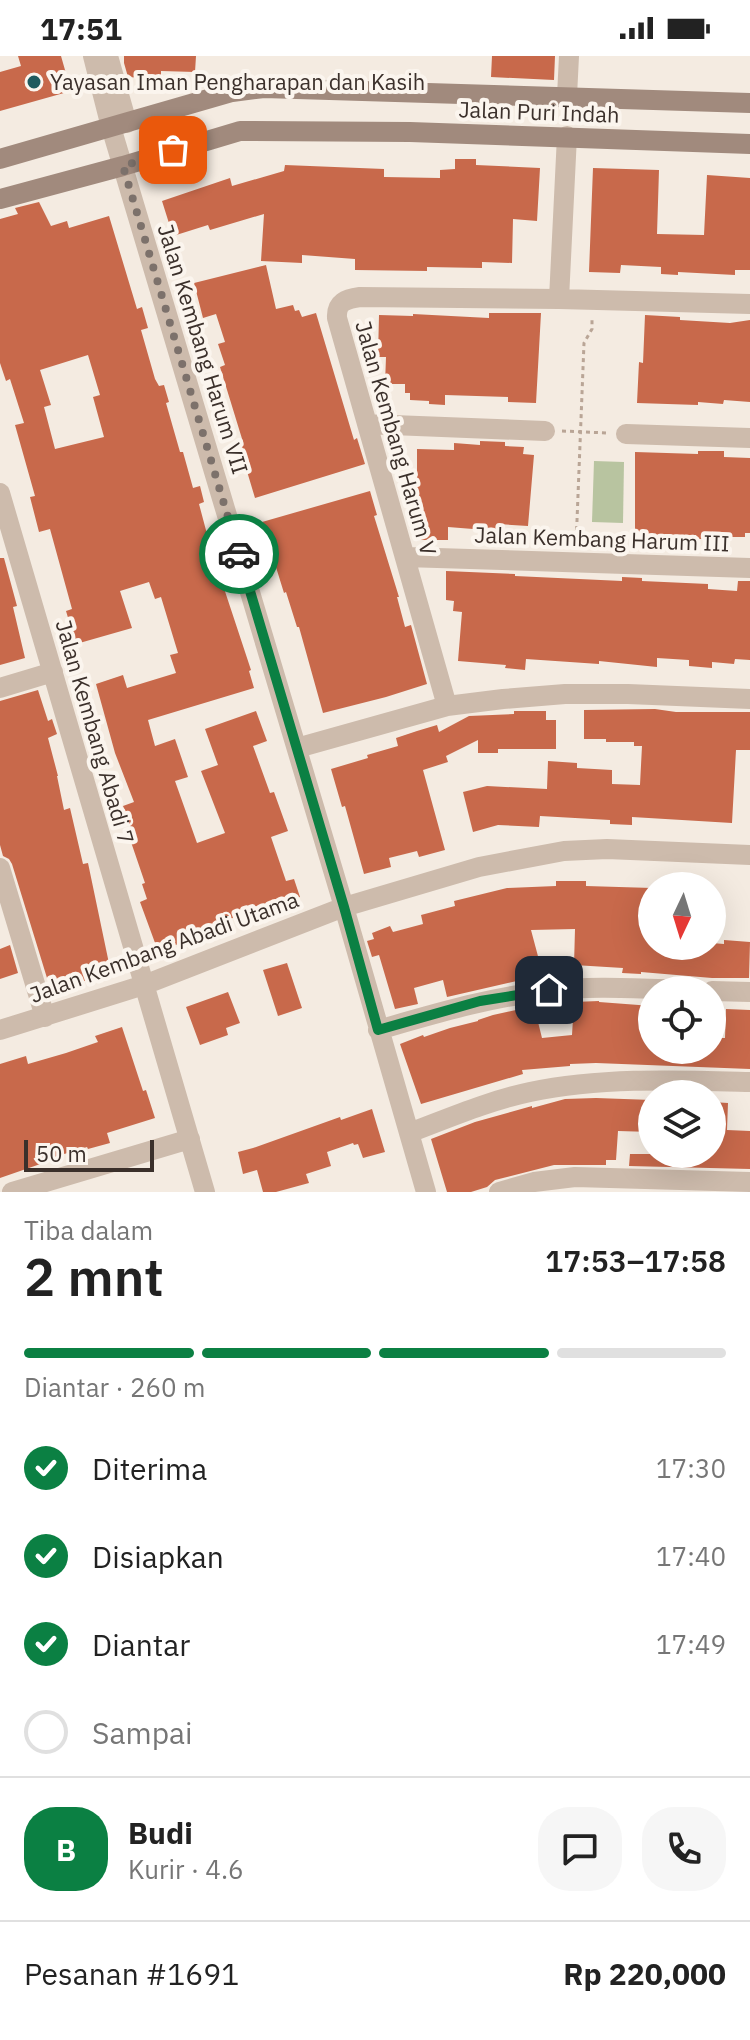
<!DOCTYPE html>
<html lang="id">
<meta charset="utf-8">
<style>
body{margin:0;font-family:"IBM Plex Sans",sans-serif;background:#f6f6f6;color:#222;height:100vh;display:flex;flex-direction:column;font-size:30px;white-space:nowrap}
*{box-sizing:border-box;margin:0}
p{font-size:26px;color:#767676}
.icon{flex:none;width:44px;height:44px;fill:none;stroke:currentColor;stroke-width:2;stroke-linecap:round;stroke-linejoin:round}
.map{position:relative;height:1136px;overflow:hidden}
.side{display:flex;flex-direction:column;background:#fff;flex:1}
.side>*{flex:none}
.needle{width:52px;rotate:184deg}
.fabs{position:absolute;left:638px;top:816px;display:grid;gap:16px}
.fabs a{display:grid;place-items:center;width:88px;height:88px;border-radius:50%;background:#fff;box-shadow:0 8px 32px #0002;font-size:40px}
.scale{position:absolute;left:24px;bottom:20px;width:130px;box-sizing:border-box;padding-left:8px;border:4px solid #3b302b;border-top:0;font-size:22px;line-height:28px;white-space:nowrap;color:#3b302b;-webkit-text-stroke:6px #fbf5ee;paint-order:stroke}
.pin{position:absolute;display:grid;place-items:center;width:68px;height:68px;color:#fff;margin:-34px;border-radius:16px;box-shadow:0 4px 12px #0006}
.courier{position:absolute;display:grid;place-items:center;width:80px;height:80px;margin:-40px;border:6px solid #0b8043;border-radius:50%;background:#fff;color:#222;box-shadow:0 2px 10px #0007}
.head em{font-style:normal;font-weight:600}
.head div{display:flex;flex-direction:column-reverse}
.head{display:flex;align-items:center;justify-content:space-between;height:136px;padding:0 24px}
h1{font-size:52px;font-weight:600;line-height:60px}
.bar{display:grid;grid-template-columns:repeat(4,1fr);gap:12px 8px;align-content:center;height:96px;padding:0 24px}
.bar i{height:10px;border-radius:6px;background:#e0e0e0}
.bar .current{background:#0b8043}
.bar p{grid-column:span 4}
.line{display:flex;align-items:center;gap:20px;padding:0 24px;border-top:2px solid #e0e0e0}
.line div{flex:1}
.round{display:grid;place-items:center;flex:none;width:84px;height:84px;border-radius:32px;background:#f6f6f6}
ol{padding:0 24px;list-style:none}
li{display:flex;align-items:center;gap:24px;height:88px}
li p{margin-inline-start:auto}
li .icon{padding:8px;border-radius:50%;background:#0b8043;color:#fff;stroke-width:4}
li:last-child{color:#767676}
li i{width:44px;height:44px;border:4px solid #e0e0e0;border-radius:50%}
.status{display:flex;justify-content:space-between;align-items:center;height:56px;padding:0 40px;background:#fff;direction:ltr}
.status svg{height:22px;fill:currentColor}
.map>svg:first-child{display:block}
.green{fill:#b8c4a0}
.building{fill:#c8694b;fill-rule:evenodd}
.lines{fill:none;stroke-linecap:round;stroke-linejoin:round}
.path{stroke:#b9a596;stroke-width:3;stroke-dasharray:4 4;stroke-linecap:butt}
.street{stroke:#cdbbac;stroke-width:20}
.secondary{stroke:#a18a7d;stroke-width:20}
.done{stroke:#7c716b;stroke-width:8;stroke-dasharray:0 14.4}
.route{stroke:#0b8043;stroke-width:10}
.poi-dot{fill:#1f5a5e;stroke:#fbf5ee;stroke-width:3}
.labels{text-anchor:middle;stroke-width:8;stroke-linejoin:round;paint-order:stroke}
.poi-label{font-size:22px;fill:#3b302b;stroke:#fbf5ee;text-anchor:start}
.street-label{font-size:22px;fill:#3b302b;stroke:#fbf5ee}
</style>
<div class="status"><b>17:51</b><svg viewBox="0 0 49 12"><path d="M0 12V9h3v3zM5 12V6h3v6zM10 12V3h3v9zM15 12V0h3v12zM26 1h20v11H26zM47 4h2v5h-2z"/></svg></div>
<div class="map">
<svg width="750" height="1136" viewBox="0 0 750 1136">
<rect width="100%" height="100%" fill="#f4ebe1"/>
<path class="green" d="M 594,405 L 624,406 L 623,467 L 592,466 Z"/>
<path class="building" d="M 18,0 L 61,0 L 71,35 L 0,55 L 0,16 L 21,10 Z
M 124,0 L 196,0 L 195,16 L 161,15 L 161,23 L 128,21 L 124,7 Z
M 492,0 L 555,0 L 554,24 L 491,21 Z
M 455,103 L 476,103 L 476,109 L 540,112 L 537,165 L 513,163 L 512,207 L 482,206 L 482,212 L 427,211 L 427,215 L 355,214 L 355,203 L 302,199 L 302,207 L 261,205 L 264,158 L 210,174 L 208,169 L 173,180 L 162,145 L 230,122 L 232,130 L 284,115 L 285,109 L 384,113 L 384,121 L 440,122 L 440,114 L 455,113 Z
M 593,112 L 659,114 L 657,178 L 704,179 L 707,119 L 750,122 L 750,214 L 735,214 L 735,219 L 678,216 L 678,219 L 661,218 L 661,211 L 621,209 L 620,217 L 589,216 Z
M 39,146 L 51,170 L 67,165 L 69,172 L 109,160 L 137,253 L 142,251 L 148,272 L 141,274 L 155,323 L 159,330 L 164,329 L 169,346 L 166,347 L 180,396 L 183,396 L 193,432 L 200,430 L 204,446 L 199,448 L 211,493 L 251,614 L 249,615 L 254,632 L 148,664 L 155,690 L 175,683 L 188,721 L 175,725 L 197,787 L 225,777 L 201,715 L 218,709 L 205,673 L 256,655 L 267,685 L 253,690 L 270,737 L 274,736 L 288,775 L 271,781 L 286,825 L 294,823 L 300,841 L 272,851 L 271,848 L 230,863 L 231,865 L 194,878 L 196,882 L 158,895 L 140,846 L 147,843 L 142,828 L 145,827 L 131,786 L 136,785 L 123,750 L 134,746 L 115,697 L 96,628 L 123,619 L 127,632 L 176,617 L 170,599 L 178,597 L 161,541 L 155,543 L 149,526 L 120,535 L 132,572 L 76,588 L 66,555 L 72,553 L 50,473 L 39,476 L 30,441 L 35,440 L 15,369 L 24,367 L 10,323 L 6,325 L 0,307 L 0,163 L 18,158 L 15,152 ZM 88,299 L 100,339 L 93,341 L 104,381 L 55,393 L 44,351 L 51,349 L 40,314 Z
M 266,209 L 276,253 L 293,249 L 295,255 L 299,254 L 302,261 L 316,257 L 354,384 L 357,382 L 365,408 L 255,442 L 246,412 L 248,411 L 241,387 L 243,386 L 220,311 L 225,309 L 218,288 L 225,286 L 216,258 L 203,262 L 194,227 Z
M 489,257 L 541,257 L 536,347 L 508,346 L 508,341 L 445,339 L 445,349 L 429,348 L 429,345 L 410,344 L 410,337 L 405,337 L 405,328 L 385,328 L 386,301 L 378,301 L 379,259 L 413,260 L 413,258 L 489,262 Z
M 645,259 L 680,261 L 680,264 L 730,267 L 750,264 L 750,346 L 724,344 L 723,348 L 698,346 L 698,349 L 637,347 L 639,306 L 643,307 Z
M 480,385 L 505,386 L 505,390 L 524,391 L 523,398 L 534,399 L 528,470 L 498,468 L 498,475 L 448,471 L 448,484 L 417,484 L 417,393 L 454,394 L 454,387 L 480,389 Z
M 698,395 L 724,395 L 724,401 L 750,402 L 750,477 L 745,477 L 745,481 L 717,481 L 717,483 L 696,483 L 696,479 L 635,480 L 635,396 L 698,398 Z
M 370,435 L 377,459 L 374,460 L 399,541 L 397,541 L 405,571 L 411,569 L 427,628 L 386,641 L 323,657 L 299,571 L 297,571 L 286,536 L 284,537 L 262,466 Z
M 0,502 L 4,502 L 17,550 L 13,551 L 25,602 L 0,609 Z
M 446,515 L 515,518 L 515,520 L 622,525 L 622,521 L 642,522 L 642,525 L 708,528 L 708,533 L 737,535 L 738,525 L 750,525 L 750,604 L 735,603 L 734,608 L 712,606 L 712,612 L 689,610 L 689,604 L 657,602 L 657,611 L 599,605 L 599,608 L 526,603 L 525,614 L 505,612 L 506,609 L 458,605 L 462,556 L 453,555 L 454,545 L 446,544 Z
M 38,634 L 48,665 L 52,663 L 57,678 L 48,682 L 58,720 L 57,720 L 64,754 L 70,752 L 83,808 L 88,807 L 111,917 L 51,935 L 12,808 L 9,803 L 3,800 L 0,789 L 0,645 Z
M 655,653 L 676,656 L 750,656 L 750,694 L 736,694 L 732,767 L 632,761 L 632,769 L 610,768 L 610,764 L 540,760 L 539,771 L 498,769 L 473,776 L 463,736 L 487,730 L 547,733 L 548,705 L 577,707 L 577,712 L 612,714 L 612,728 L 640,729 L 642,690 L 634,690 L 634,686 L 606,686 L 606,683 L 584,683 L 584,654 Z
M 514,655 L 546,655 L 546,664 L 556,664 L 556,693 L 498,693 L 498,697 L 478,697 L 478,684 L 446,700 L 448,706 L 423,714 L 445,794 L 419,801 L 417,795 L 389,802 L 391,811 L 364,818 L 345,750 L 342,751 L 331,713 L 368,702 L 367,699 L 398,690 L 396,682 L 417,675 L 437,669 L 439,676 L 469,660 L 514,658 Z
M 556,825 L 586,825 L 586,830 L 652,832 L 652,890 L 712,890 L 712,887 L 724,888 L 724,884 L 750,886 L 749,922 L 712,922 L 641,916 L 641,918 L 622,917 L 623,912 L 574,909 L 575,873 L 531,874 L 543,919 L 447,941 L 443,924 L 414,932 L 418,948 L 395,953 L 379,899 L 372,901 L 367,885 L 374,883 L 372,877 L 390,870 L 393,876 L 423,868 L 421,859 L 455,850 L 454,845 L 507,832 L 556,830 Z
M 10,889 L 18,917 L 0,923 L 0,893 Z
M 287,907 L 302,952 L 278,960 L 263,914 Z
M 228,936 L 240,967 L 226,972 L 228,979 L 200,989 L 186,951 Z
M 599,945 L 599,946 L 652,950 L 652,994 L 712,994 L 712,982 L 725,982 L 726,953 L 750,954 L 750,1013 L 596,1007 L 570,1008 L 570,1010 L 522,1014 L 523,1018 L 421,1048 L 400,988 L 423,979 L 424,981 L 450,972 L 478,965 L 478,964 L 493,959 L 534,950 L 542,982 L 572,979 L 574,946 Z
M 122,971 L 143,1035 L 146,1034 L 155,1062 L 107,1077 L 110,1087 L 88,1093 L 87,1091 L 48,1103 L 49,1105 L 0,1122 L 0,1008 L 26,1000 L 28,1008 L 66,997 L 98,986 L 95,980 Z
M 596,1042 L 652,1044 L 652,1076 L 618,1075 L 616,1104 L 606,1104 L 606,1109 L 554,1109 L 495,1124 L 487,1131 L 471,1136 L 447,1136 L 431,1083 L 475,1066 L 532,1050 L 532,1052 L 565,1043 Z
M 712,1046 L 728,1047 L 727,1074 L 750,1075 L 750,1113 L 629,1110 L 630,1098 L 712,1098 Z
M 372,1053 L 385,1096 L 363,1102 L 358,1088 L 354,1089 L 353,1087 L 327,1096 L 331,1110 L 306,1118 L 309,1127 L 276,1136 L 263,1136 L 257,1114 L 243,1118 L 238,1096 L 253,1092 L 340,1061 L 341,1064 Z"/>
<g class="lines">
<path class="path" d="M 562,375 L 607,377
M 576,490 L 584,287 L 592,273 L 592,264"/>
<path class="street" d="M 93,0 L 111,71 L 344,851 L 426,1136
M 108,0 L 127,67
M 567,40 L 569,0
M 567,80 L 559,243 L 750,248
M 367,368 L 545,375
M 626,378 L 750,382
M 0,437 L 205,1136
M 405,501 L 750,512
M 0,632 L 53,616
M 447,650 L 337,262 C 336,246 346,243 360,241 L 559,243
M 297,692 L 447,650 L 503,643 L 565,638 L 628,638 L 750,643
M 0,812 L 45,961
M 712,935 L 750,936
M 0,974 L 144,929 L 344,851 L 479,811 L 564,795 L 607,793 L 750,799
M 378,974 C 434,958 490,941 547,935 C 594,929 643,933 690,934
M 409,1077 C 449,1062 488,1045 530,1036 C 603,1021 677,1024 750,1026
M 12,1136 L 190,1083
M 499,1136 L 534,1126 L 575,1121 L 750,1126"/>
<path class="secondary" d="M 0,103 L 232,36 L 264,32 L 750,47
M 0,143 L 123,110 L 240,75 L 410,76 L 750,88"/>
</g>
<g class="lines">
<path class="done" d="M 173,94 L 123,110 L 239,498"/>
<path class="route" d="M 239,498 L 344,851 L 378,974 L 480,945 L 549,934"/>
</g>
<circle class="poi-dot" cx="34" cy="26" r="8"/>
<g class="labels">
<g class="poi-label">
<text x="50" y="34">Yayasan Iman Pengharapan dan Kasih</text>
</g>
<g class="street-label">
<text transform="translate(539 56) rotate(2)" y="8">Jalan Puri Indah</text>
<text transform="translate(203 293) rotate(73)" y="8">Jalan Kembang Harum VII</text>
<text transform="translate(396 382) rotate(74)" y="8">Jalan Kembang Harum V</text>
<text transform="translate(602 483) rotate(2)" y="8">Jalan Kembang Harum III</text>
<text transform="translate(95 676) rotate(74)" y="8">Jalan Kembang Abadi 7</text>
<text transform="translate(164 891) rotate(-20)" y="8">Jalan Kembang Abadi Utama</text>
</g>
</g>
</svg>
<div class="fabs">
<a><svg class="needle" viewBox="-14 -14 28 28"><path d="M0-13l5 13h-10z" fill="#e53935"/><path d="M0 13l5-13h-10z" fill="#767676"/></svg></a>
<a><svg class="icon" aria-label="locate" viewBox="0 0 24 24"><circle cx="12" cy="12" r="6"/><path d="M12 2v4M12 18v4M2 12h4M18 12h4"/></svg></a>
<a><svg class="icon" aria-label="layers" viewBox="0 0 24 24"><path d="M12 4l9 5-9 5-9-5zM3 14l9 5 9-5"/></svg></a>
</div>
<div class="scale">50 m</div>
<div class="pin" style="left:173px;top:94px;background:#ea580c"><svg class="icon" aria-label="bag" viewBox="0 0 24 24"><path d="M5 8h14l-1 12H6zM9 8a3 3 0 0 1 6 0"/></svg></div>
<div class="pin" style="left:549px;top:934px;background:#1f2937"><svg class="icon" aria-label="home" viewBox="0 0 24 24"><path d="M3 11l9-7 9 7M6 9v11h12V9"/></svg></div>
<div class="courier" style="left:239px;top:498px"><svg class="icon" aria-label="car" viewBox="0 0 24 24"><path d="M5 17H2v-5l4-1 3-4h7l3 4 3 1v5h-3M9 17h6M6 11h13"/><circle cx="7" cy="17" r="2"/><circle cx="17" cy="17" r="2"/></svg></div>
</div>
<section class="side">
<div class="head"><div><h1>2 mnt</h1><p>Tiba dalam</p></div><em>17:53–17:58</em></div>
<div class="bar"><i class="current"></i><i class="current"></i><i class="current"></i><i></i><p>Diantar · 260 m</p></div>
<ol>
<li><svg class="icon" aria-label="check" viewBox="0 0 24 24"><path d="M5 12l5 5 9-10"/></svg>Diterima<p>17:30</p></li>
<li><svg class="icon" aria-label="check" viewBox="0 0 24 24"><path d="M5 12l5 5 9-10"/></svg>Disiapkan<p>17:40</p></li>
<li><svg class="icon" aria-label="check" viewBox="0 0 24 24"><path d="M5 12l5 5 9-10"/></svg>Diantar<p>17:49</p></li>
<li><i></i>Sampai</li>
</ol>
<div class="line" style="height:144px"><b class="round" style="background:#0b8043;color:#fff">B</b><div><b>Budi</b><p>Kurir · 4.6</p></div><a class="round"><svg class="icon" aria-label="chat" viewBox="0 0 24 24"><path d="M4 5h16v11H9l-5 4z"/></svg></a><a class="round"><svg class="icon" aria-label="phone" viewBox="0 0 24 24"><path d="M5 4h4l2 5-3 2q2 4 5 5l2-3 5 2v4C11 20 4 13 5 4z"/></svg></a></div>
<div class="line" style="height:104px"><div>Pesanan #1691</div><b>Rp 220,000</b></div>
</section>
